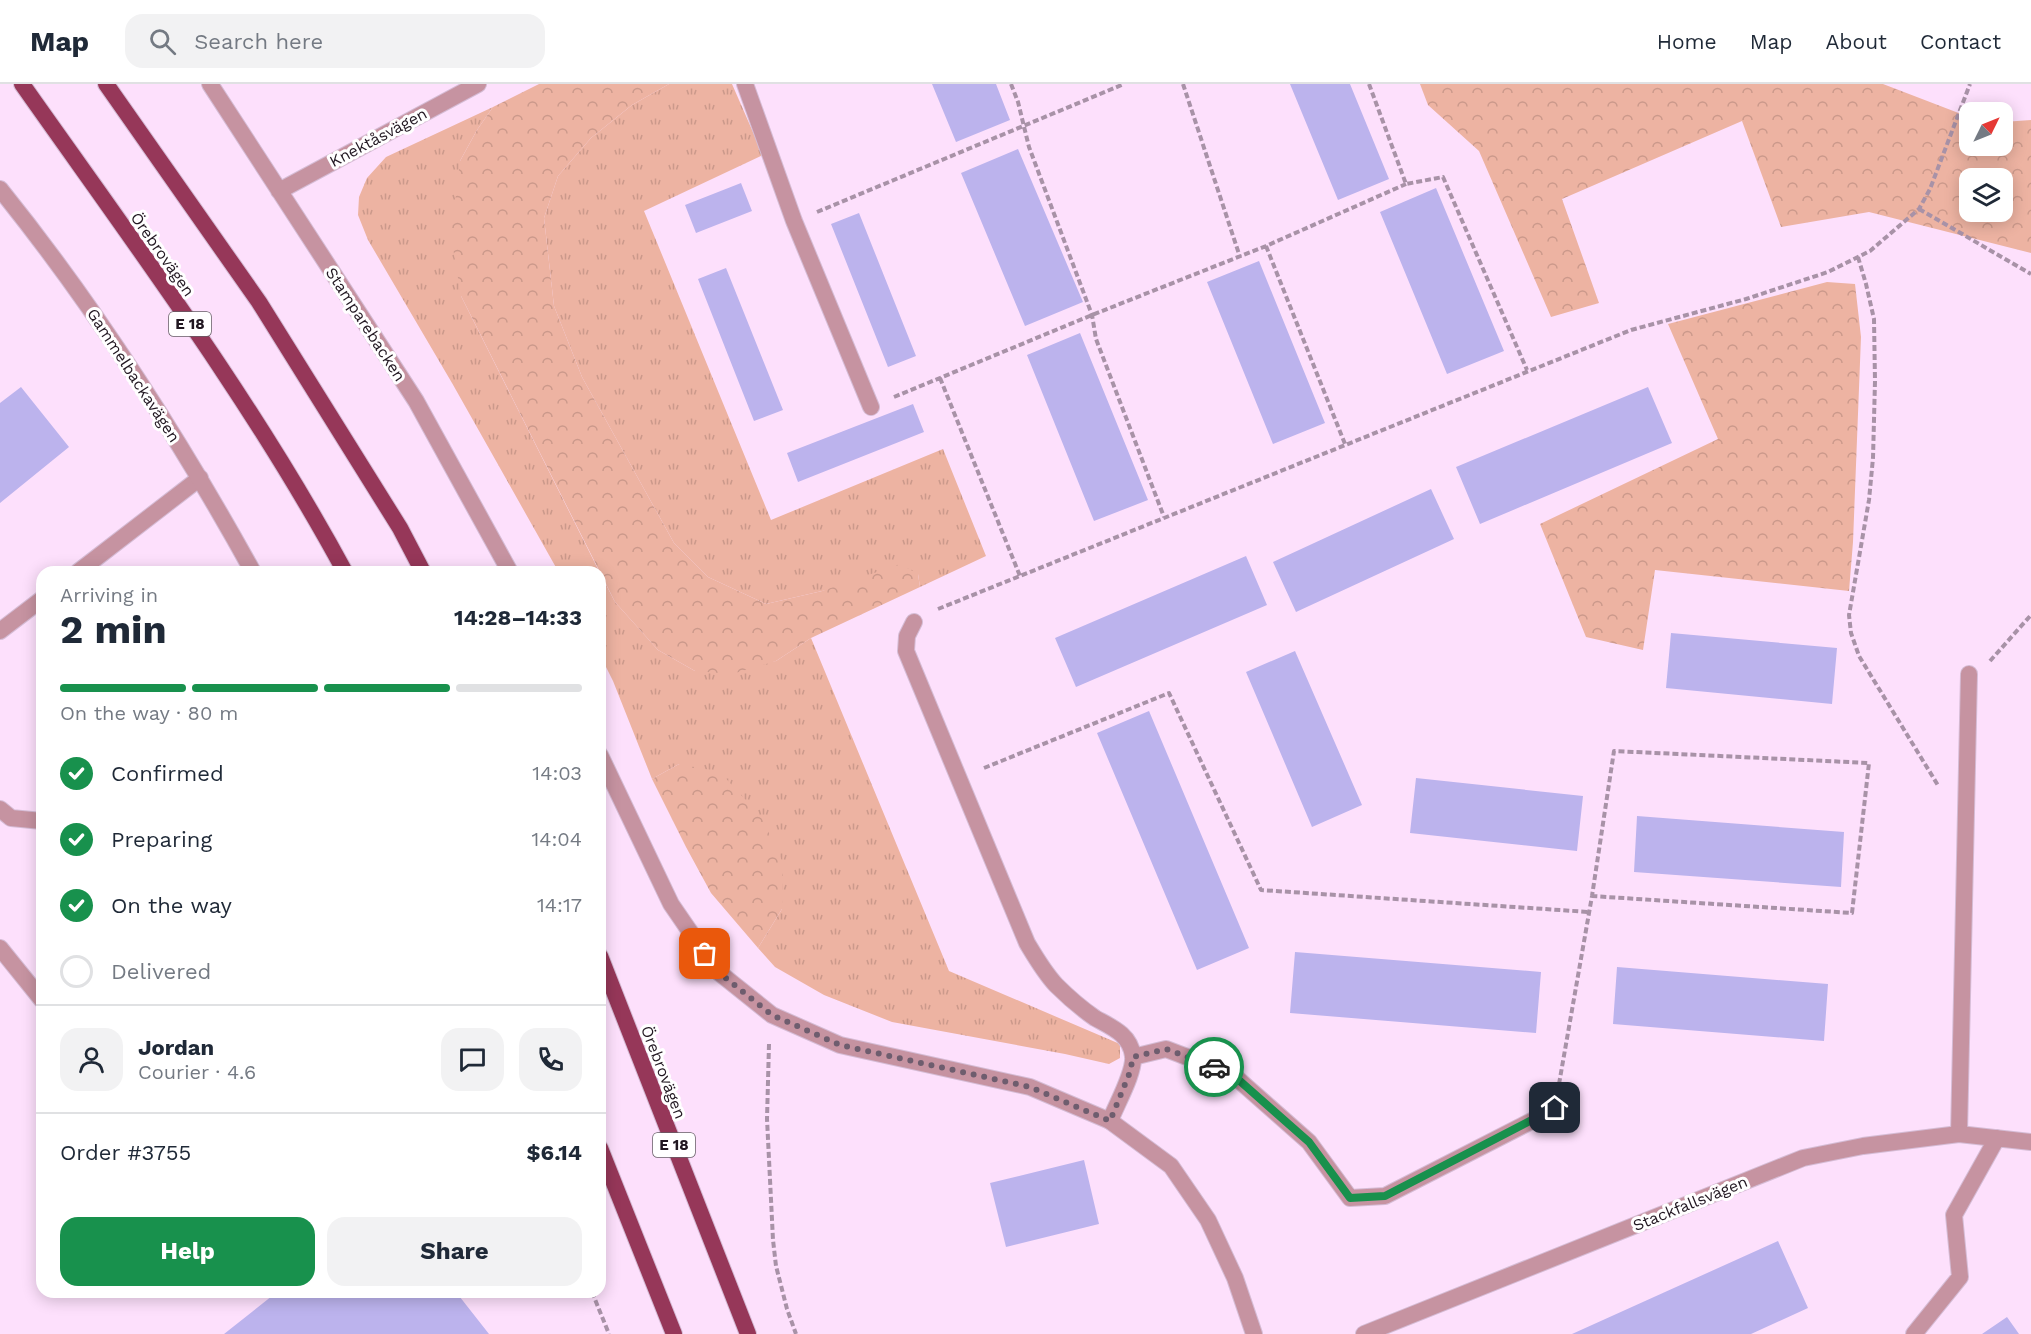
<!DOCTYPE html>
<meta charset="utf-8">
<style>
body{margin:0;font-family:"Work Sans",sans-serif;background:#f2f2f3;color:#1f2937;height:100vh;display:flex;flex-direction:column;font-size:22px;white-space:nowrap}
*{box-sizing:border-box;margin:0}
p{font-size:20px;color:#747a83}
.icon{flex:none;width:33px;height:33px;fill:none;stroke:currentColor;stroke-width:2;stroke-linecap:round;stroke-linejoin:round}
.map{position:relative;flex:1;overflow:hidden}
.side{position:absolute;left:36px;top:482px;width:570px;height:732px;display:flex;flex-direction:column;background:#fff;border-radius:18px;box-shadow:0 3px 15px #0003}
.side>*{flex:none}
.needle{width:39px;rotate:47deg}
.buttons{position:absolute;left:1959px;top:18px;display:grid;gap:12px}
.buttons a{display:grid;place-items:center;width:54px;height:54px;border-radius:12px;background:#fff;box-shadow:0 3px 15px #0003;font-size:30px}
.pin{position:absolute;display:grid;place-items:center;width:51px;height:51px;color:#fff;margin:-26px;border-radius:12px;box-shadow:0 3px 9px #0006}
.courier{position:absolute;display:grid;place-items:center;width:60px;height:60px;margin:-30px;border:4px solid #18914d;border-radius:50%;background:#fff;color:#222;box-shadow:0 2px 8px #0007}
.headline em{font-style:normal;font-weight:700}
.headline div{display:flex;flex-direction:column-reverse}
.headline{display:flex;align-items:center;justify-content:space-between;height:102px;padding:0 24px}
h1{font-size:39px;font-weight:700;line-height:45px}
.bar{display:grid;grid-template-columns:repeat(4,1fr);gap:9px 6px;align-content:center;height:72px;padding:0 24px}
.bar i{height:8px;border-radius:4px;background:#e0e1e3}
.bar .active{background:#18914d}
.bar p{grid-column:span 4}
.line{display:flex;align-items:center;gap:15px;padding:0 24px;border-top:2px solid #e0e1e3}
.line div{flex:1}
.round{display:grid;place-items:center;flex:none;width:63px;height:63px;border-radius:18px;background:#f2f2f3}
ol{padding:0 24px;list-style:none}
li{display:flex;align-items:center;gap:18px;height:66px}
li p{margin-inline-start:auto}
li .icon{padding:6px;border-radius:50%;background:#18914d;color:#fff;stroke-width:4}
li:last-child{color:#747a83}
li i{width:33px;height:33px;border:3px solid #e0e1e3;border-radius:50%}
.button{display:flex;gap:12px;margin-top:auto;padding:12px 24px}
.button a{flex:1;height:69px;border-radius:18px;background:#18914d;color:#fff;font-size:24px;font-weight:700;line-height:69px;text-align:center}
.button a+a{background:#f2f2f3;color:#1f2937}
header{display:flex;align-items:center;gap:36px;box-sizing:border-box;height:84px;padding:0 30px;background:#fff;border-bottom:2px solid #e0e1e3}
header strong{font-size:28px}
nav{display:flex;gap:33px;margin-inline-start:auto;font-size:21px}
.search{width:420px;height:54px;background:#f2f2f3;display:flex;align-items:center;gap:15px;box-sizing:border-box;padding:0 21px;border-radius:18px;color:#747a83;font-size:22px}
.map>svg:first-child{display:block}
.grass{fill:url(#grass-tufts)}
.forest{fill:url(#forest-crowns);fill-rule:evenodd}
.building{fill:#bcb3ed}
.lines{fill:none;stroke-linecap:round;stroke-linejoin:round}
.service-casing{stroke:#d5bcd5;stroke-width:18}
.minor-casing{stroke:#d5bcd5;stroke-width:18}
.trunk-casing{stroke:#d5bcd5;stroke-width:18}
.path{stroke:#a892a7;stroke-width:4;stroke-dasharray:6 3;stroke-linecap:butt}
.service{stroke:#c693a1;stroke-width:16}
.minor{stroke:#c693a1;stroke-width:16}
.trunk{stroke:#963759;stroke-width:16}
.done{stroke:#6e5d6e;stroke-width:6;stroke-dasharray:0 10.8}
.route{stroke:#18914d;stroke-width:8}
.labels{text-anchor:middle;stroke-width:6;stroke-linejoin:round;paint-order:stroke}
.shield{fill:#fff;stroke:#645d64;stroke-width:1.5}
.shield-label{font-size:15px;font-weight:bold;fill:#211721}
.street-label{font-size:16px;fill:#211721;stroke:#fff}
</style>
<header>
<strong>Map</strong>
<div class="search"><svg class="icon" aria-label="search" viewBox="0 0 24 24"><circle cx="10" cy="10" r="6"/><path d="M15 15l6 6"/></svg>Search here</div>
<nav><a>Home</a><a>Map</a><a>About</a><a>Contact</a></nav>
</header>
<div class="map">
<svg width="2031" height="1250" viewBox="0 0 2031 1250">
<defs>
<pattern id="grass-tufts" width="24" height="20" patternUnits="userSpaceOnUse" patternTransform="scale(1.5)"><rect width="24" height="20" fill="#edb3a2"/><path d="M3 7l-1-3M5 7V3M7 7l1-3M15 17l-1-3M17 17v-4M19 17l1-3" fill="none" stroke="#cb998b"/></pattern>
<pattern id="forest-crowns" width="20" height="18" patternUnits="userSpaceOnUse" patternTransform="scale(1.5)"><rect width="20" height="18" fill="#edb3a2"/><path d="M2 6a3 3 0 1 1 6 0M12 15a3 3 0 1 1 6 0" fill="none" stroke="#cb998b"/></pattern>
</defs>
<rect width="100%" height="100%" fill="#fde0fc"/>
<path class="grass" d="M 669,0 L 732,0 L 763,71 L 644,127 L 771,436 L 943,365 L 986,472 L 920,503 L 918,490 L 822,507 L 766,520 L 708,493 L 674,459 L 582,293 L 554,222 L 544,134 L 558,92 L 591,54 L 632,21 Z
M 493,23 L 477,46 L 460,77 L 461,212 L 599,487 L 558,487 L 452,299 L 368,156 L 358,131 L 359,113 L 367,94 L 386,73 Z
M 600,489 L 615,518 L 658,566 L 695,587 L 776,577 L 811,554 L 949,887 L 1120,960 L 1120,974 L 1109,980 L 1065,970 L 892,938 L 824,911 L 775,883 L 758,864 L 782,825 L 679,680 L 652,695 L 613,597 L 600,571 Z"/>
<path class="forest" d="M 539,0 L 669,0 L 632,21 L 591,54 L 558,92 L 544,134 L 554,222 L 582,293 L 674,459 L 708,493 L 766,520 L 822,507 L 900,480 L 918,490 L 920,503 L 811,554 L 776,577 L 732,590 L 695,587 L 658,566 L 615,518 L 461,212 L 451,152 L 460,77 L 477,46 L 493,23 Z
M 1420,0 L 1883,0 L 1969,33 L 1970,62 L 2002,62 L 2003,38 L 2031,36 L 2031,169 L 1869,128 L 1781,143 L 1742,37 L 1562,115 L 1599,219 L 1551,233 L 1479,67 L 1428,21 ZM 2002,94 L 2002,128 L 1970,128 L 1970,94 Z
M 1827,198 L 1855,200 L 1861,253 L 1853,458 L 1849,507 L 1655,486 L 1643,566 L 1586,553 L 1540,440 L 1718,355 L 1668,240 Z
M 679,680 L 720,688 L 762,734 L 783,779 L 782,825 L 758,864 L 711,809 L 686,763 L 652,695 Z"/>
<path class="building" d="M 932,0 L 996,0 L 1010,36 L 956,58 Z
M 1290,0 L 1350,0 L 1389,95 L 1338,116 Z
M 1018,65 L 1083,218 L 1025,242 L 961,89 Z
M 741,99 L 752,127 L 696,149 L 685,121 Z
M 1436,104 L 1504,267 L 1447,290 L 1380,128 Z
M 859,129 L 916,272 L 888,283 L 831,140 Z
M 1259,177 L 1325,339 L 1273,360 L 1207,198 Z
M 726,184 L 783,326 L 754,337 L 698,195 Z
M 1080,249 L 1148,416 L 1094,437 L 1027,271 Z
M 21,303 L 69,363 L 0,419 L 0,319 Z
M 1648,303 L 1672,359 L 1480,440 L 1456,383 Z
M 913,320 L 924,348 L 798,398 L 787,369 Z
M 1431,405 L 1454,455 L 1296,528 L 1273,478 Z
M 1246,472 L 1267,521 L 1076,603 L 1055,554 Z
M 1671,549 L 1837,564 L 1832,620 L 1666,604 Z
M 1295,567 L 1362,721 L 1312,743 L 1246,588 Z
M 1149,627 L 1249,864 L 1197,886 L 1097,649 Z
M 1416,694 L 1583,712 L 1577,767 L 1410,749 Z
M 1637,732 L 1844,748 L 1841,803 L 1634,788 Z
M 1295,868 L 1541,888 L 1536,949 L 1290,929 Z
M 1617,883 L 1828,900 L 1824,957 L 1613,940 Z
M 1084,1076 L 1099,1140 L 1006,1163 L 990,1099 Z
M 1778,1157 L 1808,1224 L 1751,1250 L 1572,1250 Z
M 277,1208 L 379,1208 L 383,1212 L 388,1208 L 456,1208 L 489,1250 L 224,1250 Z
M 2007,1233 L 2019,1250 L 1982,1250 Z"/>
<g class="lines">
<defs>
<path id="service" d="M 745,0 L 794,137 L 871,323
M 78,488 L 200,394
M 914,538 L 907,552 L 906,567 L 1027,859 C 1036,874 1044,888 1056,901 C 1067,912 1082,925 1095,934 C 1111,943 1130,950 1133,972 C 1135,988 1116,1021 1110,1037
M 0,547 L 42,515
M 0,725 L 11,734 L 42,737
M 0,864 L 42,916
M 1133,973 L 1166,965 L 1232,990 L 1309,1058 L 1350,1114 L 1385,1112 L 1555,1025
M 1959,1050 L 1969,590"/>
<path id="minor" d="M 210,0 L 416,317 L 510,488
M 0,105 C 96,224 179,354 253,488
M 279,107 L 478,0
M 600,671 L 671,820 L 717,887 L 772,931 L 840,961 L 1030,1003 L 1110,1037 L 1171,1082 L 1208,1136 L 1235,1194 L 1254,1250
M 1364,1250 L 1803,1074 L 1863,1062 L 1959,1050 L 2031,1058
M 1914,1250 L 1960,1193 L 1954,1131 L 1997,1054"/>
<path id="trunk" d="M 22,0 C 134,159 252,316 345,488
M 106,0 L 259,218 L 400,444 L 423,488
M 600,872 L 748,1250
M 600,1064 L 674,1250"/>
</defs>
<use href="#service" class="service-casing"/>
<use href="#minor" class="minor-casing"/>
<use href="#trunk" class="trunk-casing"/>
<path class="path" d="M 1011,0 L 1018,18 L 1029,63 L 1092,231 L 1096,255 L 1164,433
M 1183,0 L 1240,173
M 1369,0 L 1406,100 L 1443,93 L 1527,286
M 1919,125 L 2031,190
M 817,128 L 1124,0
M 1266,162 L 1345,360
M 1858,173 L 1866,200 L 1874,235 L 1875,297 L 1873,374 L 1869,416 L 1849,531 L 1851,549 L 1859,572 L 1939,703
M 940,294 L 1020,492
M 894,313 L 1092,231 L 1266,162 L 1406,100
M 938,525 L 1631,246 L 1746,215 L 1828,188 L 1870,167 L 1919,125 L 1930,105 L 1970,0
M 1990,577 L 2031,531
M 984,684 L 1169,609 L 1261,806 L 1589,828
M 769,960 L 767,1035 L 773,1156 L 776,1182 L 787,1225 L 796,1250
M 1559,1000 L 1592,812 L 1614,667 L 1869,679 L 1852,829 L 1592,812
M 592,1208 L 609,1250"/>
<use href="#service" class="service"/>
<use href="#minor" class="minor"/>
<use href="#trunk" class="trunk"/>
</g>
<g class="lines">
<path class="done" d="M 705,870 L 717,887 L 772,931 L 840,961 L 1030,1003 L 1110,1037 L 1130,988 L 1133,973 L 1166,965 L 1214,983"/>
<path class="route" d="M 1214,983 L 1232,990 L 1309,1058 L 1350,1114 L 1385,1112 L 1555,1024"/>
</g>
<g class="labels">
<g class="shield">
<rect x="169" y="228" width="42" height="24" rx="4.5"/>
<rect x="653" y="1049" width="42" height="24" rx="4.5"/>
</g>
<g class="shield-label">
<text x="190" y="245">E 18</text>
<text x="674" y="1066">E 18</text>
</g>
<g class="street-label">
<text transform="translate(378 53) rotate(-28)" y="6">Knektåsvägen</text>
<text transform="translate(163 170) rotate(55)" y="6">Örebrovägen</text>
<text transform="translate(366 240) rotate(57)" y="6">Stamparebacken</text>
<text transform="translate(134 291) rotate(57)" y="6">Gammelbackavägen</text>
<text transform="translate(664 988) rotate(69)" y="6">Örebrovägen</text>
<text transform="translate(1690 1119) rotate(-22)" y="6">Stackfallsvägen</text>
</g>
</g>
</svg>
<div class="buttons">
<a><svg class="needle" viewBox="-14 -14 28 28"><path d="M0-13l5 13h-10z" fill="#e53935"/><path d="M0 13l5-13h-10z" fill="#747a83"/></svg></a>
<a><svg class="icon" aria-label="layers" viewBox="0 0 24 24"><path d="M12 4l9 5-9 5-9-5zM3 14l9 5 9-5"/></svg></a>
</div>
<div class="pin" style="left:705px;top:870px;background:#ea580c"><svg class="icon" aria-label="bag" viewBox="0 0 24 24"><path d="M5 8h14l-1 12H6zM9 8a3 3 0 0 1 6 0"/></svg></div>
<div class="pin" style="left:1555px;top:1024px;background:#1f2937"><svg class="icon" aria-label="home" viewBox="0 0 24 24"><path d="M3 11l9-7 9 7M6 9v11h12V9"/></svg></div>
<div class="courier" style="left:1214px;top:983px"><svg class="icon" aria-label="car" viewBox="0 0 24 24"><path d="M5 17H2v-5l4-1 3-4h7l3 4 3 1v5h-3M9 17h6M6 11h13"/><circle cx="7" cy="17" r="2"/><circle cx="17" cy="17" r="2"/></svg></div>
<section class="side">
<div class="headline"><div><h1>2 min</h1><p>Arriving in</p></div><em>14:28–14:33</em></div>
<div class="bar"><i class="active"></i><i class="active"></i><i class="active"></i><i></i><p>On the way · 80 m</p></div>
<ol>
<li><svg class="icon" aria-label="check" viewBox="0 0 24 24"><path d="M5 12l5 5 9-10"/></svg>Confirmed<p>14:03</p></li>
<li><svg class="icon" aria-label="check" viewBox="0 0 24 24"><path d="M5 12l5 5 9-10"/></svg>Preparing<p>14:04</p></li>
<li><svg class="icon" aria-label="check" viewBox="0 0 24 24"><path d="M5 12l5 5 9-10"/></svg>On the way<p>14:17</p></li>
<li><i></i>Delivered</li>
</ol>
<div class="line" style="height:108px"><a class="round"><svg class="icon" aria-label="person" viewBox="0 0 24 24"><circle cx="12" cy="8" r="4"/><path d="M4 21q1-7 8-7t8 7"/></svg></a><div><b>Jordan</b><p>Courier · 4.6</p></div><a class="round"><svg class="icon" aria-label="chat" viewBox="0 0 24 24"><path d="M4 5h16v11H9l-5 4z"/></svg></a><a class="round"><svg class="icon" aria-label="phone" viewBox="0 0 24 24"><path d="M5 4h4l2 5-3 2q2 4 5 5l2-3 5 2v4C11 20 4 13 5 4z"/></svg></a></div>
<div class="line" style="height:78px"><div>Order #3755</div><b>$6.14</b></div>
<div class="button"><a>Help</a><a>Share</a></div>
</section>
</div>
